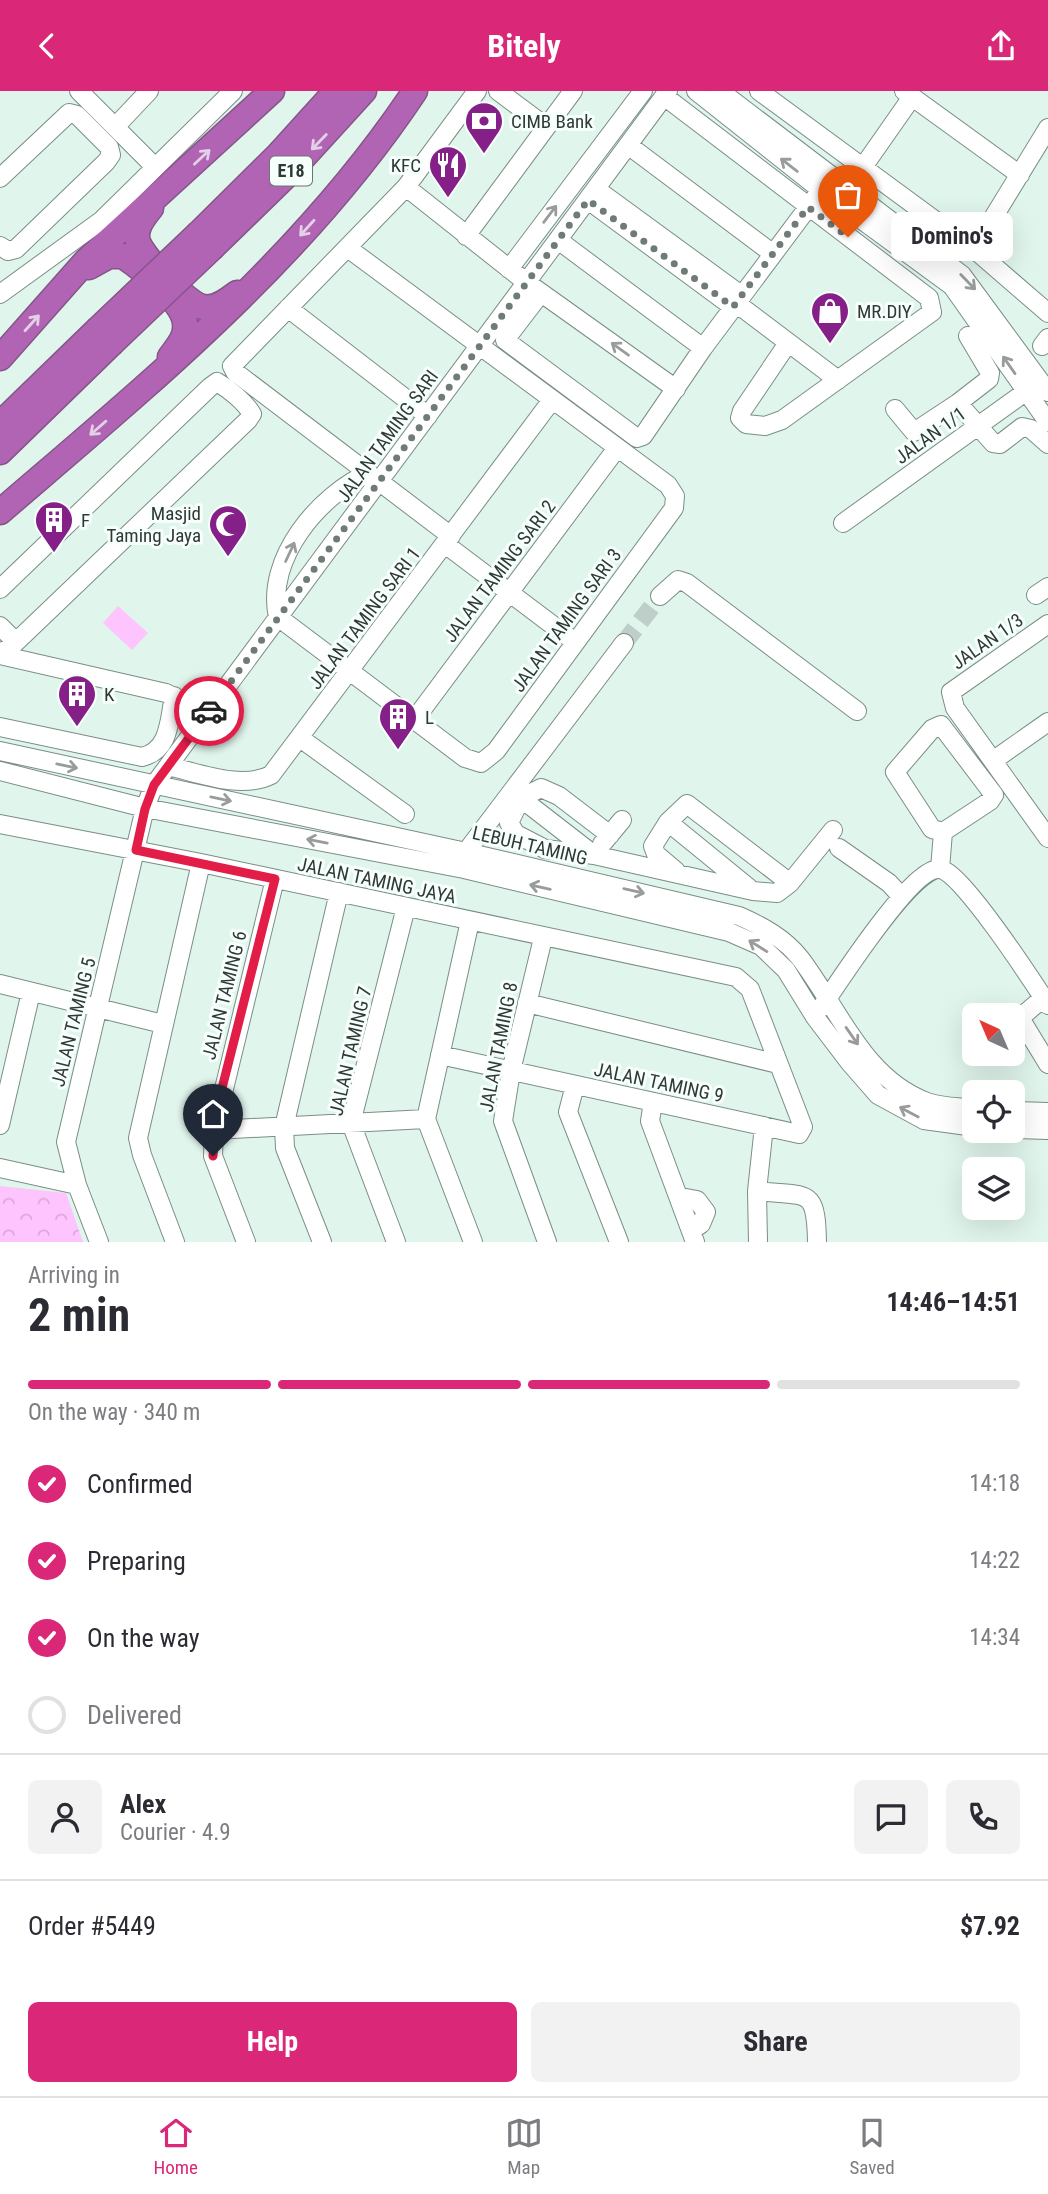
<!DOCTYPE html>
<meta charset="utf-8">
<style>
body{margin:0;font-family:"Roboto Condensed",sans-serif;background:#f2f2f3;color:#2b2b33;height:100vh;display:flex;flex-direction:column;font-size:26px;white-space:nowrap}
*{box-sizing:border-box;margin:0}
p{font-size:23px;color:#7c7c81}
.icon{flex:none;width:38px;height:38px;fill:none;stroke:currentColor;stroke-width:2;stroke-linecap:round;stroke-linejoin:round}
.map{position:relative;height:1151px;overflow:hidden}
.drawer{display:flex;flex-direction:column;background:#fff;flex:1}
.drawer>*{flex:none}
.needle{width:46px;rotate:316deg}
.fabs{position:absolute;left:962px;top:912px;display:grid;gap:14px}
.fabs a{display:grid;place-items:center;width:63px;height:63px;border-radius:10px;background:#fff;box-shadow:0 7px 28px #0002;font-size:35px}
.pin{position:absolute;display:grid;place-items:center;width:60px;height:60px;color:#fff;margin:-72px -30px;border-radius:50% 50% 50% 0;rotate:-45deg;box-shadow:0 0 7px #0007}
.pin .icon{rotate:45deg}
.courier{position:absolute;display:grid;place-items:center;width:70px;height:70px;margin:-35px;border:5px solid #e11d48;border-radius:50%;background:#fff;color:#222;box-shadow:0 2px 9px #0007}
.bubble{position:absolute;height:49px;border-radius:10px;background:#fff;box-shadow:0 7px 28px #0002;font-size:23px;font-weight:700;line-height:49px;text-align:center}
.headline em{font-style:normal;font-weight:700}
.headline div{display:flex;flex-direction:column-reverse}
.headline{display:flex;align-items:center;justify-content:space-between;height:119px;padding:0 28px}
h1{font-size:46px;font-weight:700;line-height:52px}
.bar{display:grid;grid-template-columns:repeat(4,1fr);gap:10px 7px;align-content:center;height:84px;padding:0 28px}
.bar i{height:9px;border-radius:5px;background:#e1e1e2}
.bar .current{background:#db2777}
.bar p{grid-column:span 4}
.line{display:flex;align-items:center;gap:18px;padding:0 28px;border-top:2px solid #e1e1e2}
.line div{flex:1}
.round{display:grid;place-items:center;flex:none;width:74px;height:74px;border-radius:10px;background:#f2f2f3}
ol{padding:0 28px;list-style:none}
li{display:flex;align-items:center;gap:21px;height:77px}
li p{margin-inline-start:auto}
li .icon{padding:7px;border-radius:50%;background:#db2777;color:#fff;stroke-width:4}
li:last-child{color:#7c7c81}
li i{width:38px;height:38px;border:4px solid #e1e1e2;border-radius:50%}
.cta{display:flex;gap:14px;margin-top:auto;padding:14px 28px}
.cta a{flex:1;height:80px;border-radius:10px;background:#db2777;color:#fff;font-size:28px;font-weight:700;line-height:80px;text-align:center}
.cta a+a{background:#f2f2f3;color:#2b2b33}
header{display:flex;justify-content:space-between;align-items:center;height:91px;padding:0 28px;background:#db2777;color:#fff;font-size:32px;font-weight:700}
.tabs{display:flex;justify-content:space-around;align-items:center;height:98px;border-top:2px solid #e1e1e2;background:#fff;font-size:19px;color:#7c7c81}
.tabs a{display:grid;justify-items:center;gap:4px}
.tabs .current{color:#db2777}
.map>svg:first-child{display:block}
.park{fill:url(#park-crowns)}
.pitch{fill:#fec4fe}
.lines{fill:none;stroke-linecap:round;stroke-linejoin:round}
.minor-tunnel{stroke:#bdcfc8;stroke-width:18;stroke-dasharray:18 9;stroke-linecap:butt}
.minor-casing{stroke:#7a8e86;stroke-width:20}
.highway-casing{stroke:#855588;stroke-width:27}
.minor{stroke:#fff;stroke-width:18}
.highway{stroke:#b264b4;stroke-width:24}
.highway-bridge-casing{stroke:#855588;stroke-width:27;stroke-linecap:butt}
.highway-bridge{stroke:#b264b4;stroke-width:24}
.oneway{stroke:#e2d0e6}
.oneway2{stroke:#989c9a}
.done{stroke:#6e7b76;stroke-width:7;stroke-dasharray:0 12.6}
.route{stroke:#e11d48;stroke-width:9}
.labels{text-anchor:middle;stroke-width:6;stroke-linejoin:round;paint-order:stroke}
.shield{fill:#f6fffb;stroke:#6c7471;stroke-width:2}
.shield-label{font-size:18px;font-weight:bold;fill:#313936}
.poi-label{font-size:19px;fill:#313936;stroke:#f6fffb;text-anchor:start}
.street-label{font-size:19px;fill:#313936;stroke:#f6fffb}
</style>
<header><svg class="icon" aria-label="back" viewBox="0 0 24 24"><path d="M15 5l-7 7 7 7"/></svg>Bitely<svg class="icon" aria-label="share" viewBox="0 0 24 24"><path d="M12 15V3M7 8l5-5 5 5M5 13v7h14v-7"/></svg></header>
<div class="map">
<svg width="1048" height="1151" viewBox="0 0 1048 1151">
<defs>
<pattern id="park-crowns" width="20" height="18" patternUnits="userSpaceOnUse" patternTransform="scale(1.75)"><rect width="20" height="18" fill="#fec4fe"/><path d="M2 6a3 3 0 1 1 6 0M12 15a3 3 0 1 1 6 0" fill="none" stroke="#daa9da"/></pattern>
</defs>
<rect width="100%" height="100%" fill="#e0f5ec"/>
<path class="park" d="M 0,1095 L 66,1102 L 83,1151 L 0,1151 Z"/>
<path class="pitch" d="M 118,515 L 148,542 L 132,559 L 103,532 Z"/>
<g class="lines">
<path class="minor-tunnel" d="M 624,552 L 660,505"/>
<defs>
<path id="minor" d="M 79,0 L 155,76
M 498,0 L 537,29
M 696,0 L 821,99 L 952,195 L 1048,331
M 720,0 L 962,184 L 1048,301
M 759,0 L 974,158 L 1048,222
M 904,0 L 1020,84
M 664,5 L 929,207 L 932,221 L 782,329 L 765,335 L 746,333 L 740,327 L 742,320 L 788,252
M 115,36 L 149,0
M 628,54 L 772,162
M 863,76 L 912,6
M 0,87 L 69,22 L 77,24 L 109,56 L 111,64 L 106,71 L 16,158 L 8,160 L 0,155
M 406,96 L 526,191 L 676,298
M 596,98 L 741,204
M 588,109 L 733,216
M 466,145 L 573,0
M 558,149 L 703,257
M 349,158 L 668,394 L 675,405 L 674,417 L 496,660 L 481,672 L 465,667 L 278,526 C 265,468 319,404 369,382
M 974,158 L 1048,37
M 509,178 L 643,0
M 541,202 L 505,249 L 637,347 L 643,345 L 703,257 L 830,87
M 0,203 L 102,129 L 233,0
M 736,212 L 838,289
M 288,217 L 428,325
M 1042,255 L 1048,247
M 958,312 L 989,288 L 990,282 L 968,245
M 895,318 L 914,341 L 958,312 L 993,352 L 1000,353 L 1022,336 L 1031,338 L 1048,353
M 843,432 L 1035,294
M 451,445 L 235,281 L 232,275 L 406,96 L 477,0
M 445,453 L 575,551
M 0,498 L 210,296 L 217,291 C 229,298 245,311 252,323 L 248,329 L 16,551 L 0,563
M 1036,504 L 1048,496
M 660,505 L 678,489 L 687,492 L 857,620
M 1048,533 L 951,601 L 955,617 L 1048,747
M 0,535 L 16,551
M 0,564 L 166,602 L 206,624
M 415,628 L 617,357
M 941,634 L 994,704 L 990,710 L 943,741 L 932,738 L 895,681 L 932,638 Z
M 0,636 L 142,666 C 170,659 169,630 174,605
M 300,647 L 405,723
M 0,660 L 466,761 L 739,825 C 762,835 784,847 800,867 C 839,918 863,987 927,1011 C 941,1016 960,1016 975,1018
M 994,669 L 1048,631
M 168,675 C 199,682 241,699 271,684 L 552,309
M 0,680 L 145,717 L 464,778 L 729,841 L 761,855 L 786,879 L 815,926 L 850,972 L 878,1004 L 924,1029 L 975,1036
M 514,702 L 594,764
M 668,731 L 749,797
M 0,733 L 201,772 L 736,886 L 750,898 L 803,1036 L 799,1043 L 440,964
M 610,744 L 559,705 L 541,697 L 521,707 L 509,732 L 516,743 L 545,758 L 594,764 L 753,800 L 777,802 L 790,792 L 833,739
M 602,753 L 622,729
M 839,757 L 889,792 L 901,805
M 465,771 L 466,761 L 624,552
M 940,778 L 943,741
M 676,780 L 656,763 L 653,755 L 668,731 L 687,713 L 790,792
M 470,830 L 426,1028 L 473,1151
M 543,847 L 511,980 L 503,1030 L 547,1151
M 0,893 L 163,933
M 1043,907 L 1020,927 L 1048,973
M 527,912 L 778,973
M 821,917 C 838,892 913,775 940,778 C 961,780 1033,891 1048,914
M 575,994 L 568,1021 L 619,1151
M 653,1011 L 650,1030 L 695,1151
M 1013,1020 L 1048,1021
M 0,1034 L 31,901
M 1013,1038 L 1048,1039
M 214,1039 L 426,1028
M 0,1077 L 77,1094
M 757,1100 C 808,1106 816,1095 817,1151
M 680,1109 L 686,1107 L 697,1109 L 706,1121 L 701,1133 L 691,1140
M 99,1151 L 77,1094 L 66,1051 L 145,717 L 154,694 L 668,0
M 175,1151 L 142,1064 L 138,1047 L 201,772
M 246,1151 L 213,1065 L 214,1039 L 275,788
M 322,1151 L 285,1057 L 284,1036 L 339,801
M 396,1151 L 351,1032 L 406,816
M 758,1151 L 757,1100 L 764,1035"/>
<path id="highway" d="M 151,117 C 143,127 134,138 138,151 C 144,167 187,213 203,216 C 216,219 228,209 237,202
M 199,142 L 278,64 L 336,0
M 213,156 L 291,80 L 364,0
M 89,176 L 109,165 L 123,165 C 141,177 183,211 185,232 C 187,246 177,256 170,266
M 0,267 L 86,170 L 272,0
M 0,333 L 97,239
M 0,361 L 111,253
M 0,421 C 150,292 304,167 415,0"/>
</defs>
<use href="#minor" class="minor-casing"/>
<use href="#highway" class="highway-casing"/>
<use href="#minor" class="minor"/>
<use href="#highway" class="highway"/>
<defs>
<path id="highway-bridge" d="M 97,239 L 199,142
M 111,253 L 213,156"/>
</defs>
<use href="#highway-bridge" class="highway-bridge-casing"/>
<use href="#highway-bridge" class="highway-bridge"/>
</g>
<defs><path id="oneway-shaft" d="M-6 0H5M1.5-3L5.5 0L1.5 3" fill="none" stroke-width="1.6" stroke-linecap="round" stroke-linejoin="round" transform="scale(1.75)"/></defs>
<g class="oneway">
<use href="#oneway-shaft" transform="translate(319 51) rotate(134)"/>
<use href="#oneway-shaft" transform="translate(202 66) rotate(-43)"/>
<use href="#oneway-shaft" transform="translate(307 137) rotate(132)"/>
<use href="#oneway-shaft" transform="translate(32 232) rotate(-48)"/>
<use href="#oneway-shaft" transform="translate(98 337) rotate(139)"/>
</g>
<g class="oneway2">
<use href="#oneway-shaft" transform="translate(789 74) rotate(-142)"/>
<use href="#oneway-shaft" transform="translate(550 123) rotate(-53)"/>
<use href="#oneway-shaft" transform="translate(968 191) rotate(46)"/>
<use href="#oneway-shaft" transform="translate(620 258) rotate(-144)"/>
<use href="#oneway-shaft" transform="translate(1009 274) rotate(-125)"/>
<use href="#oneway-shaft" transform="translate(290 461) rotate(-65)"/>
<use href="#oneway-shaft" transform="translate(67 675) rotate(12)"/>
<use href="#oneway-shaft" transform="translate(221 708) rotate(12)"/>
<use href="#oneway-shaft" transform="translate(317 750) rotate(-169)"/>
<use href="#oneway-shaft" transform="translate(540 796) rotate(-167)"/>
<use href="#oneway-shaft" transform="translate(634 800) rotate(13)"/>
<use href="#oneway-shaft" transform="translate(758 855) rotate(-148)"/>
<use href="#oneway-shaft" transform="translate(852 945) rotate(55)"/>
<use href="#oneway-shaft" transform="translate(909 1021) rotate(-152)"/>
</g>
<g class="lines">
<path class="done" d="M 209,620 L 588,109 L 733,216 L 808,116 L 848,146"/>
<path class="route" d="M 209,620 L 154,694 L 145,718 L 136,759 L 275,788 L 217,1017 L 213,1065"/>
</g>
<defs>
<symbol id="bank-pin" viewBox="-11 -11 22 30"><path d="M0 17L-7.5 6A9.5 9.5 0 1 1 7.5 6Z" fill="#852089" stroke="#f6fffb"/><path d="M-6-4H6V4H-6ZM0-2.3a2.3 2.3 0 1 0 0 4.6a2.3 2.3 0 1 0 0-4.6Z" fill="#fff"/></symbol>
<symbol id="restaurant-pin" viewBox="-11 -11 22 30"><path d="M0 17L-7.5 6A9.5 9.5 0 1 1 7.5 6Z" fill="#852089" stroke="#f6fffb"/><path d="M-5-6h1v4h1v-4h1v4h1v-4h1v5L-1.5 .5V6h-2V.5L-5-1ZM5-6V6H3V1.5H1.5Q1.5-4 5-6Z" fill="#fff"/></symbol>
<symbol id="shop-pin" viewBox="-11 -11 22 30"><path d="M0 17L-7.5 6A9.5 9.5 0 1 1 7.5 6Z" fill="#852089" stroke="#f6fffb"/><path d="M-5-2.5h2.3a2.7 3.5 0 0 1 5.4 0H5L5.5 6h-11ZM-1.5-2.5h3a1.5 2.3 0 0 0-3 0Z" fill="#fff"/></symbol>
<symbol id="building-pin" viewBox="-11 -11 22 30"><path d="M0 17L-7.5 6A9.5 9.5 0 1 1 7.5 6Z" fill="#852089" stroke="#f6fffb"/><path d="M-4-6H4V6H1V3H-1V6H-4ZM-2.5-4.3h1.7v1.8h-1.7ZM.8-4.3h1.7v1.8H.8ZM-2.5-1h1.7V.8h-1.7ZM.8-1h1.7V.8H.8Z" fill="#fff"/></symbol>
<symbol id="mosque-pin" viewBox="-11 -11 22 30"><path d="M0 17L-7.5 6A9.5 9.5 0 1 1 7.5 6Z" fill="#852089" stroke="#f6fffb"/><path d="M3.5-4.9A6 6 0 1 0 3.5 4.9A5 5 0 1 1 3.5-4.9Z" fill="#fff"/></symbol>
</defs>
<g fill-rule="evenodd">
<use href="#bank-pin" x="462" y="8" width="44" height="60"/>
<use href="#restaurant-pin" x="426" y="52" width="44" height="60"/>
<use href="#shop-pin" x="808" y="198" width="44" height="60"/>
<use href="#building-pin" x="32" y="407" width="44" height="60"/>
<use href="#mosque-pin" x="206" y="411" width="44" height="60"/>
<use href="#building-pin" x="55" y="581" width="44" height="60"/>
<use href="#building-pin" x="376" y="604" width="44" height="60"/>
</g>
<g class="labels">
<rect class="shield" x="270" y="65.5" width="42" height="29" rx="5"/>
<g class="shield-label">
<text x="291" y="86">E18</text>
</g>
<g class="poi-label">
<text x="511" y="37">CIMB Bank</text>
<text x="421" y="81" text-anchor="end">KFC</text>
<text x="857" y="227">MR.DIY</text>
<text x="201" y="429" text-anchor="end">Masjid<tspan x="201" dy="22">Taming Jaya</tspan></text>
<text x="81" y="436">F</text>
<text x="104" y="610">K</text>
<text x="425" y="633">L</text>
</g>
<g class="street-label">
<text transform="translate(930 344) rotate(-36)" y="7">JALAN 1/1</text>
<text transform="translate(387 345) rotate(-54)" y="7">JALAN TAMING SARI</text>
<text transform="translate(499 480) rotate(-53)" y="7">JALAN TAMING SARI 2</text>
<text transform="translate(364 527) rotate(-53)" y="7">JALAN TAMING SARI 1</text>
<text transform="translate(566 529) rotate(-54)" y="7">JALAN TAMING SARI 3</text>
<text transform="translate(987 550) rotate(-35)" y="7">JALAN 1/3</text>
<text transform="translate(530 754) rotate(13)" y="7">LEBUH TAMING</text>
<text transform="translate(377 789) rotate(12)" y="7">JALAN TAMING JAYA</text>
<text transform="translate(224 904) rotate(-76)" y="7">JALAN TAMING 6</text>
<text transform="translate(73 931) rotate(-76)" y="7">JALAN TAMING 5</text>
<text transform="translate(498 956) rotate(-79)" y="7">JALAN TAMING 8</text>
<text transform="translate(350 960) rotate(-77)" y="7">JALAN TAMING 7</text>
<text transform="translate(659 991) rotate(12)" y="7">JALAN TAMING 9</text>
</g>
</g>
</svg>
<div class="fabs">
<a><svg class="needle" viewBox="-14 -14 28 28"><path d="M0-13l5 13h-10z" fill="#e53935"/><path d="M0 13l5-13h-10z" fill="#7c7c81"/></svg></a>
<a><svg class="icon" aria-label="locate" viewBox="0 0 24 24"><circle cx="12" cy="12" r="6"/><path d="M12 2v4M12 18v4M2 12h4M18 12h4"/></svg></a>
<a><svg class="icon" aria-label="layers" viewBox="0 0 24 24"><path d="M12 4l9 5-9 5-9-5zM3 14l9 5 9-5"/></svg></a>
</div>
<div class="pin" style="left:848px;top:146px;background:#ea580c"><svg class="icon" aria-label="bag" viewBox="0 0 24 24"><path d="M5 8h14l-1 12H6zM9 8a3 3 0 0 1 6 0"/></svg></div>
<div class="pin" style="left:213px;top:1065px;background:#1f2937"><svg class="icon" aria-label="home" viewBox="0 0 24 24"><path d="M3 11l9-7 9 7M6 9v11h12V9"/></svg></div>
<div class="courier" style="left:209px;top:620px"><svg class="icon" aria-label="car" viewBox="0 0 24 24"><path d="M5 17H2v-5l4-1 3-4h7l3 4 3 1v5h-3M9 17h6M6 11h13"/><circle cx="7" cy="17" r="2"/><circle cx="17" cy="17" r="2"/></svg></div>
<div class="bubble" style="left:891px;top:121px;width:122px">Domino's</div>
</div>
<section class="drawer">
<div class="headline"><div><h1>2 min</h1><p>Arriving in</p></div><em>14:46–14:51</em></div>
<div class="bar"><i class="current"></i><i class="current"></i><i class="current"></i><i></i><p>On the way · 340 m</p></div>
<ol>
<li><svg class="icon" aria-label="check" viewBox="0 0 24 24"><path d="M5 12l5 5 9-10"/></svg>Confirmed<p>14:18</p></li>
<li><svg class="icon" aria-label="check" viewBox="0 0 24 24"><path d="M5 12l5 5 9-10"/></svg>Preparing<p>14:22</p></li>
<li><svg class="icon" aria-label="check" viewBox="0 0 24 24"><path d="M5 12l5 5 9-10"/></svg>On the way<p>14:34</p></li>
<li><i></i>Delivered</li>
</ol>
<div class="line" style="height:126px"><a class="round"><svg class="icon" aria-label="person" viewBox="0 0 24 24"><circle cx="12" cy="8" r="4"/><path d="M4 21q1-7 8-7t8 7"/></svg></a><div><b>Alex</b><p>Courier · 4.9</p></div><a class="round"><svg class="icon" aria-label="chat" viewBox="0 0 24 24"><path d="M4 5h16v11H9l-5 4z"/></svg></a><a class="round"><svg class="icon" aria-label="phone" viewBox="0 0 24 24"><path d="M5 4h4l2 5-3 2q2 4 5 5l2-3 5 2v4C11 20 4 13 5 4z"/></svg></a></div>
<div class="line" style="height:91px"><div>Order #5449</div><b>$7.92</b></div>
<div class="cta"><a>Help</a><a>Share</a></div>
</section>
<nav class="tabs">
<a class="current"><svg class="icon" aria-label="home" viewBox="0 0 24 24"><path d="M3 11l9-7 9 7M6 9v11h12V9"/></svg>Home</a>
<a><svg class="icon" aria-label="map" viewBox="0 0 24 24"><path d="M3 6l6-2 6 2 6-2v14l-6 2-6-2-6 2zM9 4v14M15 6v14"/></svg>Map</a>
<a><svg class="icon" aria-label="saved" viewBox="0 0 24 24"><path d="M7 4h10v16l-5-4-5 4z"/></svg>Saved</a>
</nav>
